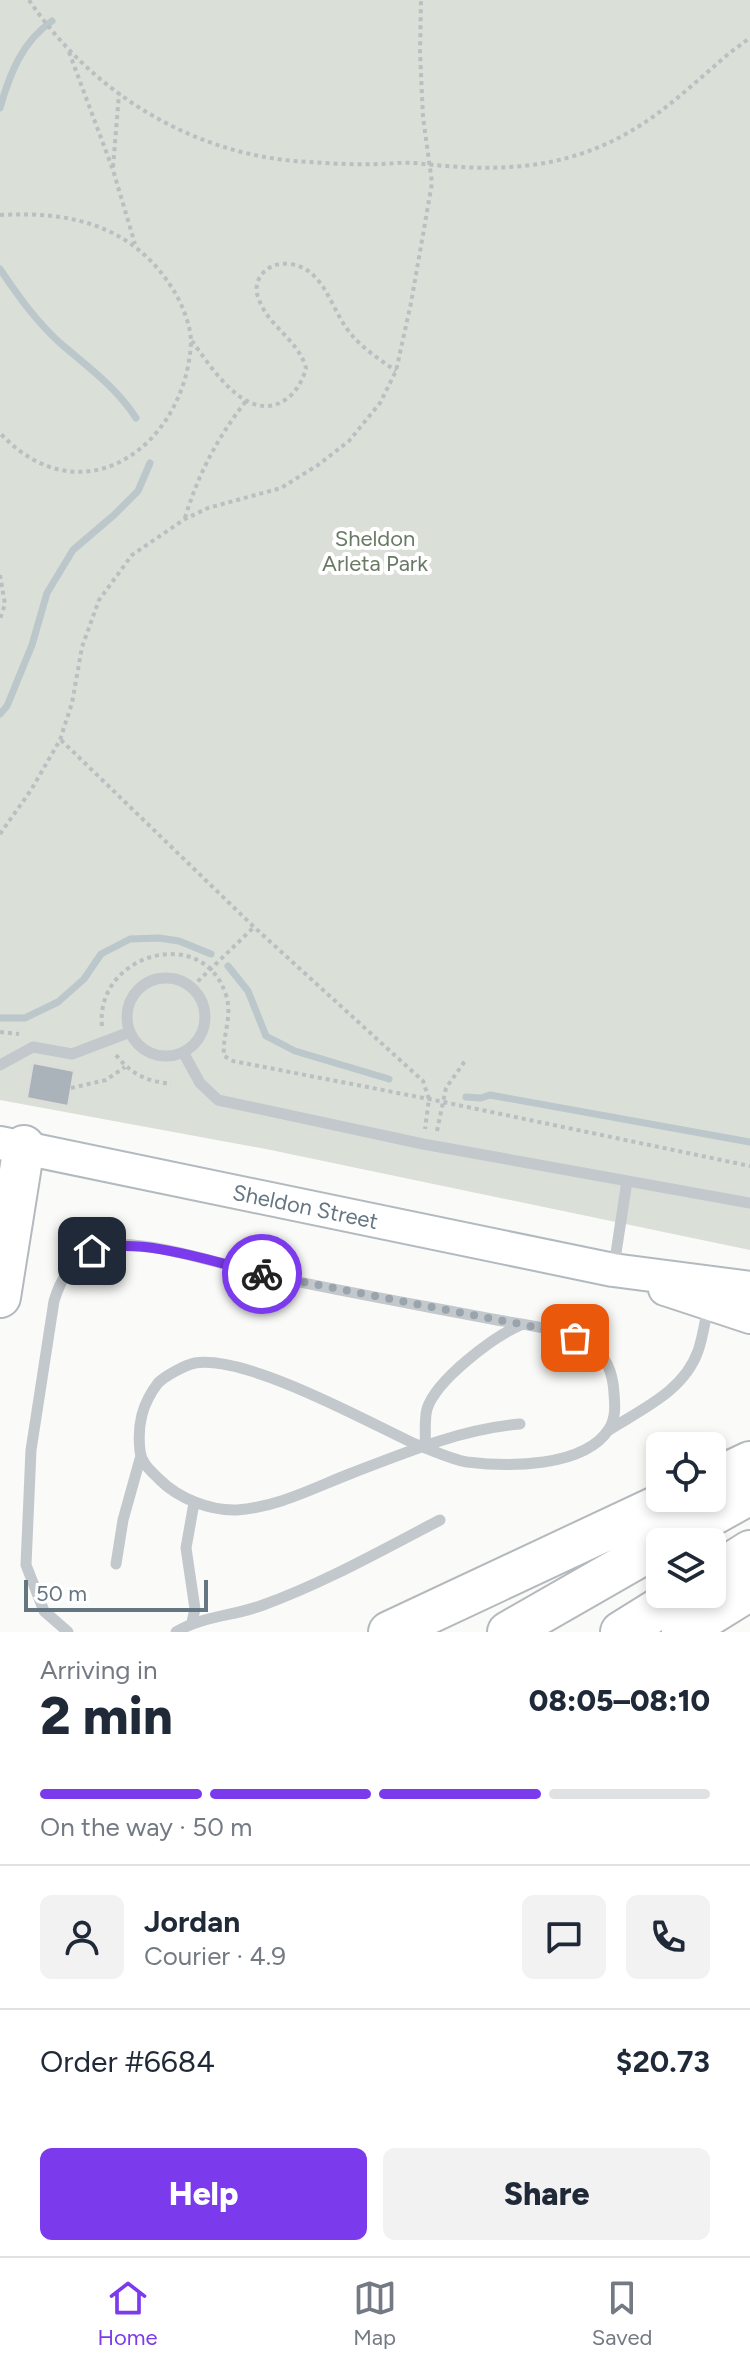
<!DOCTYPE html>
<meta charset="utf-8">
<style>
body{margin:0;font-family:Figtree,sans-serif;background:#f2f2f3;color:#1f2937;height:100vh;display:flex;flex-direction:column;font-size:30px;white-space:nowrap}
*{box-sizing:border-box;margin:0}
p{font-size:26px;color:#747a83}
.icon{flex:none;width:44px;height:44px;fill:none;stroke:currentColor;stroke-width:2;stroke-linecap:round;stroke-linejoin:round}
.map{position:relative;height:1632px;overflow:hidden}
.details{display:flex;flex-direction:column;background:#fff;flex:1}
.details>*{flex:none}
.buttons{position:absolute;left:646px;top:1432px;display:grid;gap:16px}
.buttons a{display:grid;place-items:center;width:80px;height:80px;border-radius:12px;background:#fff;box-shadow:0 4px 12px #0003;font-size:40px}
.scale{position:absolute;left:24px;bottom:20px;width:184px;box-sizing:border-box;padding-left:8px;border:4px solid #657683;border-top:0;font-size:22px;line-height:28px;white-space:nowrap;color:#657683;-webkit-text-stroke:6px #fff;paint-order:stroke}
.pin{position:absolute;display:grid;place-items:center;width:68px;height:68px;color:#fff;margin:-34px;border-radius:16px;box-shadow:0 4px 12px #0006}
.courier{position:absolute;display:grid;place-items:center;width:80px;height:80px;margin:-40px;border:6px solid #7c3aed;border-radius:50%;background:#fff;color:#222;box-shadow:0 2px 10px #0007}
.head em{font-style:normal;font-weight:800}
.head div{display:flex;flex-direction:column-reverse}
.head{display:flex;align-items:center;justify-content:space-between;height:136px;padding:0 40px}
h1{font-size:52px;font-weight:800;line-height:60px}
.bar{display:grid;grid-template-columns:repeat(4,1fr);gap:12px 8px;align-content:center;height:96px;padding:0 40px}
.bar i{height:10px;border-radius:6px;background:#e0e1e3}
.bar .on{background:#7c3aed}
.bar p{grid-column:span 4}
.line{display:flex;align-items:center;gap:20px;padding:0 40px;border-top:2px solid #e0e1e3}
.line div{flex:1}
.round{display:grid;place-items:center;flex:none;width:84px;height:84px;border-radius:12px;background:#f2f2f3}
.primary-button{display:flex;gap:16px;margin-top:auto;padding:16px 40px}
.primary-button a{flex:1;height:92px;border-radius:12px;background:#7c3aed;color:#fff;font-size:32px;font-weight:800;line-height:92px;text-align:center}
.primary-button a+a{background:#f2f2f3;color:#1f2937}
.menu{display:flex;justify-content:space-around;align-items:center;height:112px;border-top:2px solid #e0e1e3;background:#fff;font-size:22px;color:#747a83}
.menu a{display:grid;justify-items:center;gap:4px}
.menu .on{color:#7c3aed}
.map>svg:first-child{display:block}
.green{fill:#dadfd7}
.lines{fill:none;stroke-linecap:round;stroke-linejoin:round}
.stream{stroke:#bbc7cb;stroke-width:7}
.building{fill:#aab3b9;stroke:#dcdcda;stroke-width:2}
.secondary-casing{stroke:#b3babf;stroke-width:36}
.highway-casing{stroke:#b4b9bd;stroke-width:44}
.path{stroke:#bbbfc2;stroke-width:4;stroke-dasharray:4 4;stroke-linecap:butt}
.lane{stroke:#c3c8cc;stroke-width:11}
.secondary{stroke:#fff;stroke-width:32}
.highway{stroke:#fff;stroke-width:40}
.done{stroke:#99a4ac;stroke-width:8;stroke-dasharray:0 14.4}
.route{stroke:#7c3aed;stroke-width:10}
.labels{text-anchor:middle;stroke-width:8;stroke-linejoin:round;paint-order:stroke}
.park-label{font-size:22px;fill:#687a64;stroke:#fff}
.street-label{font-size:22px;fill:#657683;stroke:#fff}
</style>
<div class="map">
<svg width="750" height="1632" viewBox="0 0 750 1632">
<rect width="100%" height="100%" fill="#fafaf8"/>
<path class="green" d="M 0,0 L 750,0 L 750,1250 L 266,1149 L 0,1100 Z"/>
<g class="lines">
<path class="stream" d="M 0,108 C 10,73 22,42 52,21
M 0,269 C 18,296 36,321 60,343 C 88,367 116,387 136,418
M 0,714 L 7,706 L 32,645 L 47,593 L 73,550 L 114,515 L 138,491 L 150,463
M 228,966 L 248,991 L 266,1036 L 295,1051 L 389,1079
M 0,1018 L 25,1018 L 58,1002 L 84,979 L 101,954 L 130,939 L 159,938 L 179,941 L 211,954
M 466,1097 L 481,1098 L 490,1095 L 750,1142"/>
</g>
<path class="building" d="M 33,1063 L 74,1071 L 68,1106 L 27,1098 Z"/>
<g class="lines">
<defs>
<g id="secondary">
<path id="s1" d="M 0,1143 L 613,1270 L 750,1288"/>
<path d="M 665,1289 L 750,1317"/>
</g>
<path id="highway" d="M 0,1297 L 24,1146
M 712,1480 L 750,1462
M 664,1542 L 750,1494
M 712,1575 L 750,1551
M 389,1632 L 675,1498
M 508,1632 L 660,1545
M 621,1632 L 682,1594
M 682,1632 L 750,1590"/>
</defs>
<use href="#secondary" class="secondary-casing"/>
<use href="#highway" class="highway-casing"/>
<path class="path" d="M 29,0 C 90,90 186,151 294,161 C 322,163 351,165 379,164 C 391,164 403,162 415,163 C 468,169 524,172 577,155 C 641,135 677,98 726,56 C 734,49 743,44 750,37
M 69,52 L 113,170 L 135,244
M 113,167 L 119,94
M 0,215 C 73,211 134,226 174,291 C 182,304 191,326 191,342 C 186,446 82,521 0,433
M 192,341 C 211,367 247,425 285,400 C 296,393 303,380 306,368 C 298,339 267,326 258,297 C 255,289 257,280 262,274 C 270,265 279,263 290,264 C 322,268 330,304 345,326 C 358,346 378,358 396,371
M 185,518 C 198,474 218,437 246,401
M 0,575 L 5,604 L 0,619
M 61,740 L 254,927 L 423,1081 L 429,1099 L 425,1129
M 0,834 L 31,790 L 60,740 L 72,703 L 82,647 L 99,600 L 132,555 L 185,519 L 208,508 L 281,488 L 318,465 L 349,441 L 380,403 L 396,371 L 411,303 L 432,183 L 423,117 L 420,52 L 421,0
M 192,987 L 254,927
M 102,1026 C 95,954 203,923 226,995 C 233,1017 222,1035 224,1056 L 233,1061 L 429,1099 L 750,1166
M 0,1032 L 19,1034
M 116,1055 C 131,1074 146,1081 171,1084
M 71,1088 L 106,1080 L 125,1067
M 437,1131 L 446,1088 L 465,1061"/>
<path class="lane" d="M127 1017a39 39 0 1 1 78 0a39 39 0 1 1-78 0Z
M 183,1052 L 200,1083 L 218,1100 L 423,1144 L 750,1203
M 0,1065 L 33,1047 L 72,1054 L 130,1032
M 614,1266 L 627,1181
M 609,1430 C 642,1409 684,1391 698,1351 C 703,1337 705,1321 708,1307
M 425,1448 C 426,1435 424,1420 427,1409 C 436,1380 494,1336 521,1325
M 116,1564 L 123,1520 L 140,1459
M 192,1622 L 195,1609 L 186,1548 L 194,1503
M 68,1632 L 44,1611 L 26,1565 L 31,1450 L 54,1301 C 62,1274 80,1248 111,1245 C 155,1241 226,1266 271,1276 C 344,1292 419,1305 492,1319 C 524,1325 564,1328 591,1346 C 608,1357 613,1375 614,1393 C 615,1405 616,1418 609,1429 C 584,1468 507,1467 467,1462 C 450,1459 432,1450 415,1444 C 366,1421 247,1355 195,1363 C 185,1365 165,1376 158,1383 C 142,1404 137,1425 140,1451 C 141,1463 151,1471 160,1480 C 178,1498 210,1511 237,1510 C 278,1507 313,1488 352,1473 C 406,1452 462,1429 520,1424
M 176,1632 C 202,1616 234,1616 263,1605 C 324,1583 382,1550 440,1520"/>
<use href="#secondary" class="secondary"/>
<use href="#highway" class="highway"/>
</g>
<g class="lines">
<path class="done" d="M 262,1274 L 530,1326 L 575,1338"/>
<path class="route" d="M 92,1251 C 136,1235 215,1262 262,1274"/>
</g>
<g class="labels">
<g class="park-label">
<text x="375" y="546">Sheldon<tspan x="375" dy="25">Arleta Park</tspan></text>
</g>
<g class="street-label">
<text dy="8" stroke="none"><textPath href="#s1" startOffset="312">Sheldon Street</textPath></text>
</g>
</g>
</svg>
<div class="buttons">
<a><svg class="icon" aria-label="locate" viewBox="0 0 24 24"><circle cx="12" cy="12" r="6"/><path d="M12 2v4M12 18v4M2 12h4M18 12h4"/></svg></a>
<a><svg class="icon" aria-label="layers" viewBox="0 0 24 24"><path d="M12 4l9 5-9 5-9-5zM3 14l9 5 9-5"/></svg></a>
</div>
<div class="scale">50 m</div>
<div class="pin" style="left:575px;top:1338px;background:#ea580c"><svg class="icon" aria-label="bag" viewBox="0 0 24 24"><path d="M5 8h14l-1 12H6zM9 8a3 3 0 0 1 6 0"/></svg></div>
<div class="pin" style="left:92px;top:1251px;background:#1f2937"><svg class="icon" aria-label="home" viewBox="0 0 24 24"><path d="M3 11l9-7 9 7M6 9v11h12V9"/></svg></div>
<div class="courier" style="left:262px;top:1274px"><svg class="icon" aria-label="bike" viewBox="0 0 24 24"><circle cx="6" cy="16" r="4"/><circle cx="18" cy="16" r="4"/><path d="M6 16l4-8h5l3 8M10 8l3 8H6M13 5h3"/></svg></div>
</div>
<section class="details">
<div class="head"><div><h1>2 min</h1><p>Arriving in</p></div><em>08:05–08:10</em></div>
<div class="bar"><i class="on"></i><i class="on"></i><i class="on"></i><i></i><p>On the way · 50 m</p></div>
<div class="line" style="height:144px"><a class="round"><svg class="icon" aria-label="person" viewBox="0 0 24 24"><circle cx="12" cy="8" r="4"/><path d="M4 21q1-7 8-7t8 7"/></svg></a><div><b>Jordan</b><p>Courier · 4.9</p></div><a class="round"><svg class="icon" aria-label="chat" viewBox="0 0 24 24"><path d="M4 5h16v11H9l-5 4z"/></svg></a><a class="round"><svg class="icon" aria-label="phone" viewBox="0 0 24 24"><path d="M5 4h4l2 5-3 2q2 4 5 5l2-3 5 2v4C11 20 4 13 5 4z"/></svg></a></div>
<div class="line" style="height:104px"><div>Order #6684</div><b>$20.73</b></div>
<div class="primary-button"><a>Help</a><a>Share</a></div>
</section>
<nav class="menu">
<a class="on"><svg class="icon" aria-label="home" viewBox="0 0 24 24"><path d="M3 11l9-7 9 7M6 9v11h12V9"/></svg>Home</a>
<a><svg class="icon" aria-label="map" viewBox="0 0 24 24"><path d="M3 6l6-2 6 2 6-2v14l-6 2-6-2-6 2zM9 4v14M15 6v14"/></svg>Map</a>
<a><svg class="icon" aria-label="saved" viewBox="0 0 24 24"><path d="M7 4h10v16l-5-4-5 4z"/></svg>Saved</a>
</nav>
